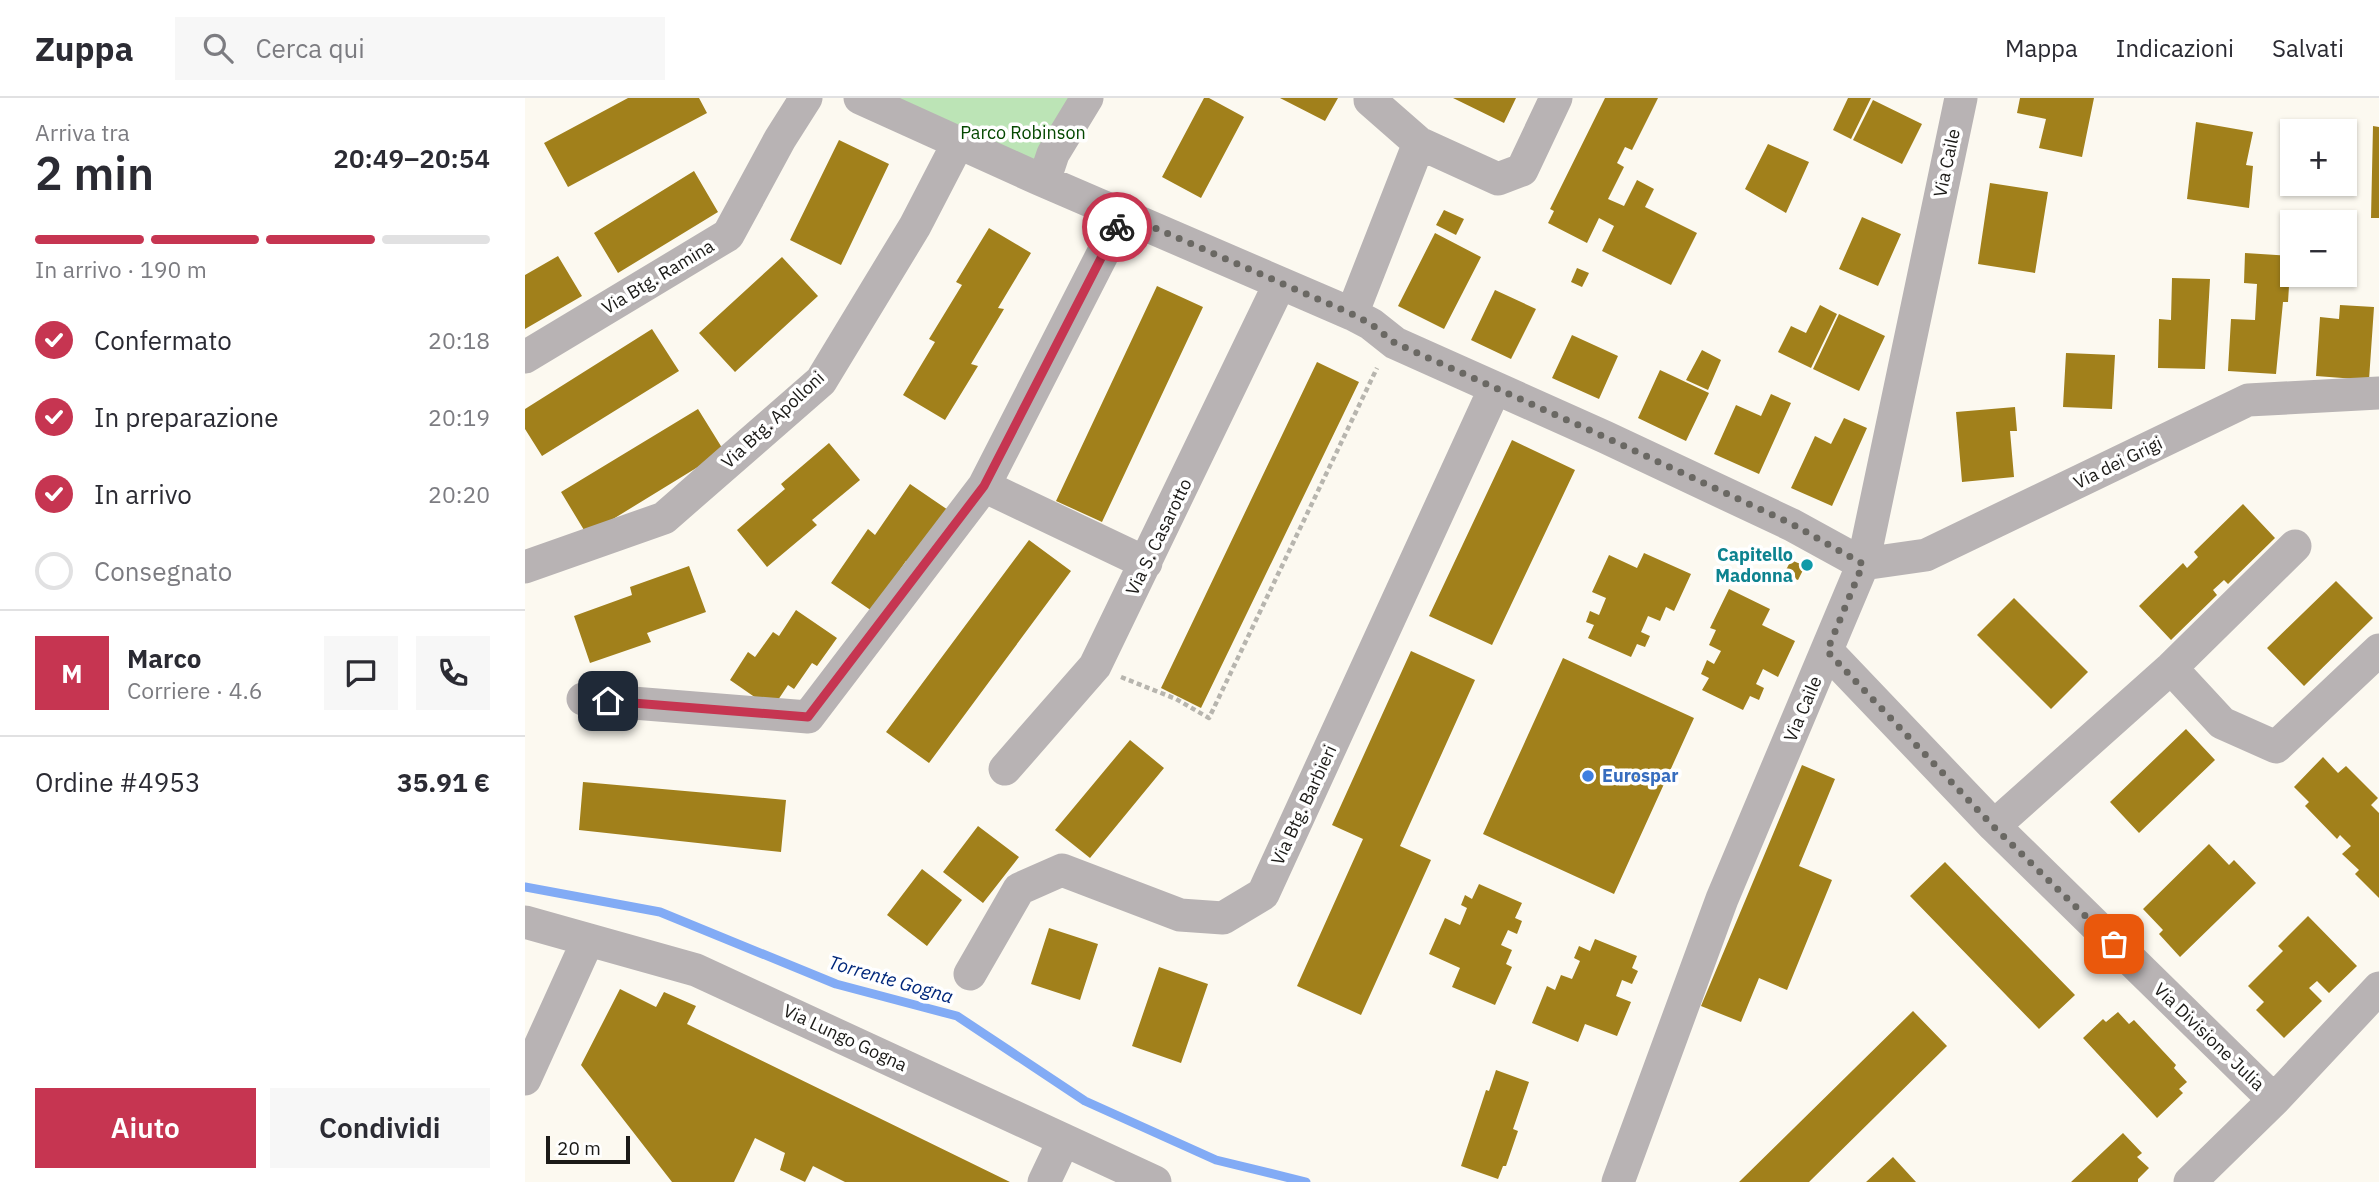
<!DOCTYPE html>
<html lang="it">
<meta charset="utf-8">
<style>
body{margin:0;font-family:"IBM Plex Sans",sans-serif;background:#f7f7f7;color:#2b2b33;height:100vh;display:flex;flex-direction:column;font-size:26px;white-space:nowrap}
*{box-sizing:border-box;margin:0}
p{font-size:23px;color:#7c7c81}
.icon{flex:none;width:38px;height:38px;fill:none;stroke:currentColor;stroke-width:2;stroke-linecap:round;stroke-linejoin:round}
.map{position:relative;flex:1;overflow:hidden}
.drawer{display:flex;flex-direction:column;background:#fff;width:525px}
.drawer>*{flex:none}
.buttons{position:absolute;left:1755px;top:21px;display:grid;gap:14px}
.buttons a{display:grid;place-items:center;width:77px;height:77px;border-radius:0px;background:#fff;box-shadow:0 2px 5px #0004;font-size:35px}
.scale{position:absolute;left:21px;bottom:18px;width:84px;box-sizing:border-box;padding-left:7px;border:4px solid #1b1a17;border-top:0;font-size:19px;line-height:24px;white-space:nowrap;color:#1b1a17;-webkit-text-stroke:5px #fff;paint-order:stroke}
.pin{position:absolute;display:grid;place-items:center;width:60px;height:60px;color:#fff;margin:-30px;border-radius:14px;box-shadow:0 4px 10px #0006}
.courier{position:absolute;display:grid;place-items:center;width:70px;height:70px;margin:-35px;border:5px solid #c63551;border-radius:50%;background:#fff;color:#222;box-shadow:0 2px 9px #0007}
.head em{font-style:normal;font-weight:600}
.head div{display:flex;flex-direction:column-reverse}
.head{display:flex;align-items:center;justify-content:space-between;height:119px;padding:0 35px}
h1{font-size:46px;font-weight:600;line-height:52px}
.bar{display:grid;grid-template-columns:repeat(4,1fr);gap:10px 7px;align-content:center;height:84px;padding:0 35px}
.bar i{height:9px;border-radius:5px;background:#e1e1e2}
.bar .active{background:#c63551}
.bar p{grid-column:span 4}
.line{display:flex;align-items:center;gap:18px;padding:0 35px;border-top:2px solid #e1e1e2}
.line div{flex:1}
.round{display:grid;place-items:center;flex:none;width:74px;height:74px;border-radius:0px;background:#f7f7f7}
ol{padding:0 35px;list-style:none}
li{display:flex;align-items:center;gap:21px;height:77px}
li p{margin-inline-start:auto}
li .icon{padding:7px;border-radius:50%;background:#c63551;color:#fff;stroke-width:4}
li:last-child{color:#7c7c81}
li i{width:38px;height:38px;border:4px solid #e1e1e2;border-radius:50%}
.primary-button{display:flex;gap:14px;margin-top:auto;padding:14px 35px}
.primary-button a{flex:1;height:80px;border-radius:0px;background:#c63551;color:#fff;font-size:28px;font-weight:600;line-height:80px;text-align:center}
.primary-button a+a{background:#f7f7f7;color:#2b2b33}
header{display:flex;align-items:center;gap:42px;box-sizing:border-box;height:98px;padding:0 35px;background:#fff;border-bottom:2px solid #e1e1e2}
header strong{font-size:33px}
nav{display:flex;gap:38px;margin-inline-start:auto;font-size:24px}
.search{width:490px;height:63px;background:#f7f7f7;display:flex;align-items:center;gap:18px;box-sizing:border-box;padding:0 24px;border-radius:0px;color:#7c7c81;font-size:26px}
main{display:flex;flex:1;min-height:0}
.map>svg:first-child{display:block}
.green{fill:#bce4b6}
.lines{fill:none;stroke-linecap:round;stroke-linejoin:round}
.stream{stroke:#82abf5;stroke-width:9}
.building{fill:#a1801b}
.path{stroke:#b7b5ae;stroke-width:4.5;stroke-dasharray:5 3.5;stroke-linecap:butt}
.minor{stroke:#b8b3b4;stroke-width:33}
.done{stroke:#6a6863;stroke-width:7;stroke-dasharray:0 12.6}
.route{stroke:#c63551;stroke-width:9}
.culture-dot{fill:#0f9aa8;stroke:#fff;stroke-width:2.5}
.shop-dot{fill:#3f7fe0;stroke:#fff;stroke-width:2.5}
.labels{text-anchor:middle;stroke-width:7;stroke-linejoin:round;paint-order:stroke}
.park-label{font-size:18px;fill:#054800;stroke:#fff}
.street-label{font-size:18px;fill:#1b1a17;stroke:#fff}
.culture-label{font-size:18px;font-weight:bold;fill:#0d838f;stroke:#fff;text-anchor:end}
.shop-label{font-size:18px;font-weight:bold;fill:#366cbe;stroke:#fff;text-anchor:start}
.water-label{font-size:19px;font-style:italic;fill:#01287b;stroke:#fff}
</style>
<header>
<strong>Zuppa</strong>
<div class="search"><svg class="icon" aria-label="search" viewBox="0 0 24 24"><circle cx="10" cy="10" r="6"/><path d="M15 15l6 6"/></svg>Cerca qui</div>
<nav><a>Mappa</a><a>Indicazioni</a><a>Salvati</a></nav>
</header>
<main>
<section class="drawer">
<div class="head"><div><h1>2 min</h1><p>Arriva tra</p></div><em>20:49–20:54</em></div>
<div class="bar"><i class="active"></i><i class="active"></i><i class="active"></i><i></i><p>In arrivo · 190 m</p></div>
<ol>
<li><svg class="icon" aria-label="check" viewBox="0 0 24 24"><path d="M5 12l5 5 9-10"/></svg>Confermato<p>20:18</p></li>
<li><svg class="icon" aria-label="check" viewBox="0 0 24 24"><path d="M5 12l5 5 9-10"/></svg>In preparazione<p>20:19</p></li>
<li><svg class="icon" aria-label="check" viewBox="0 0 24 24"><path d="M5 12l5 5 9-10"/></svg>In arrivo<p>20:20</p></li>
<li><i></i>Consegnato</li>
</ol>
<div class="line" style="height:126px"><b class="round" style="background:#c63551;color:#fff">M</b><div><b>Marco</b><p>Corriere · 4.6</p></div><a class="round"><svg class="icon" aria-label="chat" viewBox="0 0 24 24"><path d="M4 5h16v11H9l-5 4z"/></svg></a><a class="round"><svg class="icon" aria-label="phone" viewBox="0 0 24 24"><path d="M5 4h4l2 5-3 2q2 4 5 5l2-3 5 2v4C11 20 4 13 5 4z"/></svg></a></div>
<div class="line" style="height:91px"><div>Ordine #4953</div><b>35.91 €</b></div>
<div class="primary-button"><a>Aiuto</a><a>Condividi</a></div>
</section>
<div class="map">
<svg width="1854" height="1084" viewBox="0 0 1854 1084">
<rect width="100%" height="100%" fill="#fcf9f0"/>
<path class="green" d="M 332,0 L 552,0 L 524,70 Z"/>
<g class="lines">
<path class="stream" d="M 0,789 L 135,814 L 311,886 L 432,918 L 560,1003 L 691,1062 L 781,1084"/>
</g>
<path class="building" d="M 103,0 L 174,0 L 182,15 L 43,89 L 19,45 Z
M 679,0 L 684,0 L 719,19 L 676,100 L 637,79 Z
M 755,0 L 813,0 L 800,23 Z
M 928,0 L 991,0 L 979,25 Z
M 1080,0 L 1133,0 L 1107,52 L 1100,49 L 1092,65 L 1099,69 L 1083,101 L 1099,108 L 1112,82 L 1129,91 L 1120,109 L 1172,135 L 1146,187 L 1077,153 L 1089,128 L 1074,120 L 1062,145 L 1023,125 L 1029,113 L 1025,111 Z
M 1323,0 L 1346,0 L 1326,41 L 1308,32 Z
M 1495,0 L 1569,0 L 1557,59 L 1514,50 L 1521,21 L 1492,15 Z
M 1348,2 L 1397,26 L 1377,66 L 1328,42 Z
M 1671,24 L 1728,34 L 1721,67 L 1728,68 L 1724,110 L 1662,101 Z
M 1848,28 L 1854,29 L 1854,120 L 1846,120 Z
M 314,42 L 364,66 L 316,167 L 265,142 Z
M 1243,46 L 1284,64 L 1261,115 L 1220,91 Z
M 169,73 L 193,114 L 93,175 L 69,135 Z
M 1465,85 L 1523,94 L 1510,175 L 1453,166 Z
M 919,112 L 939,121 L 931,137 L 911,127 Z
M 1337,119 L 1376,136 L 1353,188 L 1314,171 Z
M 464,130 L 506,155 L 473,210 L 479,211 L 446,266 L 453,268 L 420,322 L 378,297 L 410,244 L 404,241 L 437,187 L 431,184 Z
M 910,135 L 956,159 L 919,231 L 873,208 Z
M 1720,155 L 1768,158 L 1768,189 L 1764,188 L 1763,204 L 1758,204 L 1751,276 L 1703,273 L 1706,221 L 1730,222 L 1732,186 L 1719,185 Z
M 33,158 L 57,198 L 0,231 L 0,177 Z
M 257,159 L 293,198 L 210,274 L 174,235 Z
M 1052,170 L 1064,175 L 1057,189 L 1046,184 Z
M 1647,180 L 1685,181 L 1680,271 L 1633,270 L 1634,221 L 1646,222 Z
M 632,188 L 678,209 L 577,424 L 531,403 Z
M 970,192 L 1011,211 L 986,261 L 946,242 Z
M 1295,207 L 1312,216 L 1286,270 L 1253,254 L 1266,228 L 1281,235 Z
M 1815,207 L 1849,209 L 1844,282 L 1791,278 L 1795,219 L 1814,221 Z
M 1314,216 L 1360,238 L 1334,293 L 1288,271 Z
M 127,231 L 154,273 L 17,358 L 0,331 L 0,311 Z
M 1047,237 L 1093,258 L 1074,301 L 1027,280 Z
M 1177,252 L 1196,262 L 1183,292 L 1161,282 Z
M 1541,255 L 1590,257 L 1587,311 L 1538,309 Z
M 792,264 L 834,284 L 676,610 L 636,590 Z
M 1135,272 L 1184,295 L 1161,343 L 1113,320 Z
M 1246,296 L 1266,305 L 1234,376 L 1189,356 L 1211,307 L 1236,318 Z
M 1490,309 L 1492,333 L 1485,333 L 1489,379 L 1437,384 L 1431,314 Z
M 173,311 L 199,353 L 62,437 L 36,394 Z
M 1319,320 L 1342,330 L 1307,408 L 1266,390 L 1290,338 L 1306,346 Z
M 987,342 L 1050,372 L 967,547 L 904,518 Z
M 304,345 L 335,382 L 287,422 L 292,427 L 242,469 L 212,432 L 260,391 L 256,386 Z
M 385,386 L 426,414 L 388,468 L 381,463 L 347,513 L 306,485 L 343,431 L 350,437 Z
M 1718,406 L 1750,440 L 1703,486 L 1699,482 L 1688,492 L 1692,497 L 1646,542 L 1614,508 L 1658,465 L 1662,470 L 1673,459 L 1669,454 Z
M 504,442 L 546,473 L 404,665 L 361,634 Z
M 1119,455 L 1166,476 L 1149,513 L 1141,509 L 1135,523 L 1123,518 L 1116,534 L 1125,538 L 1120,549 L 1112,546 L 1106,559 L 1063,540 L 1069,527 L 1061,524 L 1065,513 L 1074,517 L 1081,500 L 1067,494 L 1084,457 L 1112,470 Z
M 1266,462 L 1280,468 L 1273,482 L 1259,476 Z
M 164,468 L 181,514 L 122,535 L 126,544 L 65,565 L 49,518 L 107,497 L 105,489 Z
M 1811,483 L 1848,520 L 1779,588 L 1742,550 Z
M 1204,491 L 1245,511 L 1237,527 L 1270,543 L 1253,579 L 1238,571 L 1231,586 L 1239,590 L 1234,602 L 1225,598 L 1218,612 L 1177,592 L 1184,580 L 1176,576 L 1182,562 L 1189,566 L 1196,553 L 1184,547 L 1191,532 L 1185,530 Z
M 1489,500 L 1563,574 L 1526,611 L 1452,537 Z
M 271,512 L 312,540 L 292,568 L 287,565 L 269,591 L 263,587 L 247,611 L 205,582 L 223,554 L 230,559 L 248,534 L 254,538 Z
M 886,553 L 950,582 L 875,748 L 906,762 L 836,917 L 772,888 L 838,741 L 807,727 Z
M 1038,560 L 1169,620 L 1089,796 L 958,736 Z
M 1661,631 L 1690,662 L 1614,735 L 1585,704 Z
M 605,642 L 639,670 L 565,760 L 530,732 Z
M 1798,659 L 1813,675 L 1821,668 L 1853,700 L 1846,707 L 1854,715 L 1854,800 L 1830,776 L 1834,772 L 1817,756 L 1826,748 L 1815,737 L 1812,741 L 1780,708 L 1784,704 L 1769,689 Z
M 1277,667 L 1310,681 L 1274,768 L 1307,782 L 1262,892 L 1234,880 L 1216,924 L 1176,908 Z
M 58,684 L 261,702 L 256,754 L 54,732 Z
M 453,728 L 494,759 L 458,805 L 418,774 Z
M 1684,746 L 1704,767 L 1709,762 L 1731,785 L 1655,859 L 1634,836 L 1638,832 L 1618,811 Z
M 1420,764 L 1550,897 L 1514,931 L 1385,798 Z
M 397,771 L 437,802 L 402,848 L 362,817 Z
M 954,786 L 997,805 L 990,820 L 997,823 L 992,836 L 983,832 L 976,847 L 987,852 L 981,866 L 987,869 L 970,907 L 927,889 L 935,870 L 904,856 L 920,820 L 935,827 L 942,810 L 936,807 L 940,797 L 947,801 Z
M 1783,818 L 1832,868 L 1804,895 L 1792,883 L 1784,890 L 1797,903 L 1759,940 L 1731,912 L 1739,904 L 1723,888 L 1758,853 L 1753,848 Z
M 524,830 L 573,846 L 555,902 L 506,886 Z
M 1070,841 L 1112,858 L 1107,870 L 1113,873 L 1107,886 L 1097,882 L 1091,898 L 1106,904 L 1092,938 L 1060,926 L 1053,944 L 1007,925 L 1022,888 L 1030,892 L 1036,877 L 1047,881 L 1055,863 L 1049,860 L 1054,848 L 1065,853 Z
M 634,869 L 683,886 L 656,965 L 607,948 Z
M 95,891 L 131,909 L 139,894 L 171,908 L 162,926 L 485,1084 L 320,1084 L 288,1068 L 280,1084 L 255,1072 L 260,1055 L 230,1040 L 209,1084 L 147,1084 L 56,967 Z
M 1388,913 L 1422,948 L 1284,1084 L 1214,1084 Z
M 1593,914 L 1604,926 L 1609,922 L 1651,967 L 1649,970 L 1662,984 L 1654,991 L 1658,995 L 1632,1020 L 1558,940 L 1578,921 L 1581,924 Z
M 971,972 L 1004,984 L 988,1031 L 993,1033 L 981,1068 L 978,1068 L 973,1081 L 936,1068 L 961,992 L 964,993 Z
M 1598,1035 L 1617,1055 L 1612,1059 L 1624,1070 L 1613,1081 L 1613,1084 L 1546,1084 Z
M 1368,1059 L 1391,1084 L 1341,1084 Z"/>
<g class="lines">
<path class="path" d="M 596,579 L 651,601 L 684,620 L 852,270"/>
<path class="minor" d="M 335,0 L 514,81 L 827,216 L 846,226 L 870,245 L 1080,339 L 1267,427 L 1338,466 L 1401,457 L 1723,302 L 1854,295
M 845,0 L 845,2 L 894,45
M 519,83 L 528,56 L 562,0
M 827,216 L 894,45 L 973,81 L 997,72 L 1031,0
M 0,259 L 203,137 L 255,41 L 281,0
M 459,388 L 621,465
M 0,469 L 139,420 L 296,283 L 390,128 L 433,45
M 1302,553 L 1469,728 L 1749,1002
M 1646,570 L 1697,625 L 1751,649 L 1854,552
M 58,601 L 283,619 L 459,388 L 598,116
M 480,671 L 570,568 L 755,185
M 1469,728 L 1646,570 L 1770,448
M 0,824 L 171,872 L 630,1084
M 445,876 L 494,791 L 537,772 L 655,817 L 698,820 L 738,796 L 970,290
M 0,981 L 63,842
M 519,1084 L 539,1042
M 1093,1084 L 1197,801 L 1338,466 L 1436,0
M 1665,1084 L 1749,1002 L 1854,890"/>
</g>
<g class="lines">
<path class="done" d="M 592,129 L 598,116 L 827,216 L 846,226 L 870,245 L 1080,339 L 1267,426 L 1338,466 L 1302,553 L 1469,729 L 1589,846"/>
<path class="route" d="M 83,603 L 283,619 L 459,388 L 592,129"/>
</g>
<circle class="culture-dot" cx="1282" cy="467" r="7"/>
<circle class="shop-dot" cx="1063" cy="678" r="7"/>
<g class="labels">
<g class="park-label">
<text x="498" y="41">Parco Robinson</text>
</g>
<g class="street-label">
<text transform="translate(1422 65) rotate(-78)" y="6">Via Caile</text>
<text transform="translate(133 179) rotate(-31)" y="6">Via Btg. Ramina</text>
<text transform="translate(248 322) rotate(-43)" y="6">Via Btg. Apolloni</text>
<text transform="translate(1593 365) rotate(-26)" y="6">Via dei Grigi</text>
<text transform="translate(634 439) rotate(-64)" y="6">Via S. Casarotto</text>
<text transform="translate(1278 611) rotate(-67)" y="6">Via Caile</text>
<text transform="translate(779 707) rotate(-65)" y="6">Via Btg. Barbieri</text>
<text transform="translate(1684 939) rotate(44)" y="6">Via Divisione Julia</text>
<text transform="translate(320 940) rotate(25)" y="6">Via Lungo Gogna</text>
</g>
<g class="culture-label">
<text x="1268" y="463">Capitello<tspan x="1268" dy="21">Madonna</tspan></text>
</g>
<g class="shop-label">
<text x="1077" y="684">Eurospar</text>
</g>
<g class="water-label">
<text transform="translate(366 881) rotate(16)" y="7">Torrente Gogna</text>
</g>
</g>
</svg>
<div class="buttons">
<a>+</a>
<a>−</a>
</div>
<div class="scale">20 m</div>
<div class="pin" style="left:1589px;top:846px;background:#ea580c"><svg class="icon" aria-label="bag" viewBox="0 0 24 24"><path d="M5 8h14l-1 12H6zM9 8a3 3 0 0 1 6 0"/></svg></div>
<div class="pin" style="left:83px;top:603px;background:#1f2937"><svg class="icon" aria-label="home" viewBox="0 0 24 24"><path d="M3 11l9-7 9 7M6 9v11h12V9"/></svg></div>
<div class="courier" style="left:592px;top:129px"><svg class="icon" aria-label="bike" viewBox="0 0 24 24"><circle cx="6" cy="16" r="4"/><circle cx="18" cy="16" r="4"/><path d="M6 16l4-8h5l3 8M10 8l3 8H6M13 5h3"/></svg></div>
</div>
</main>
